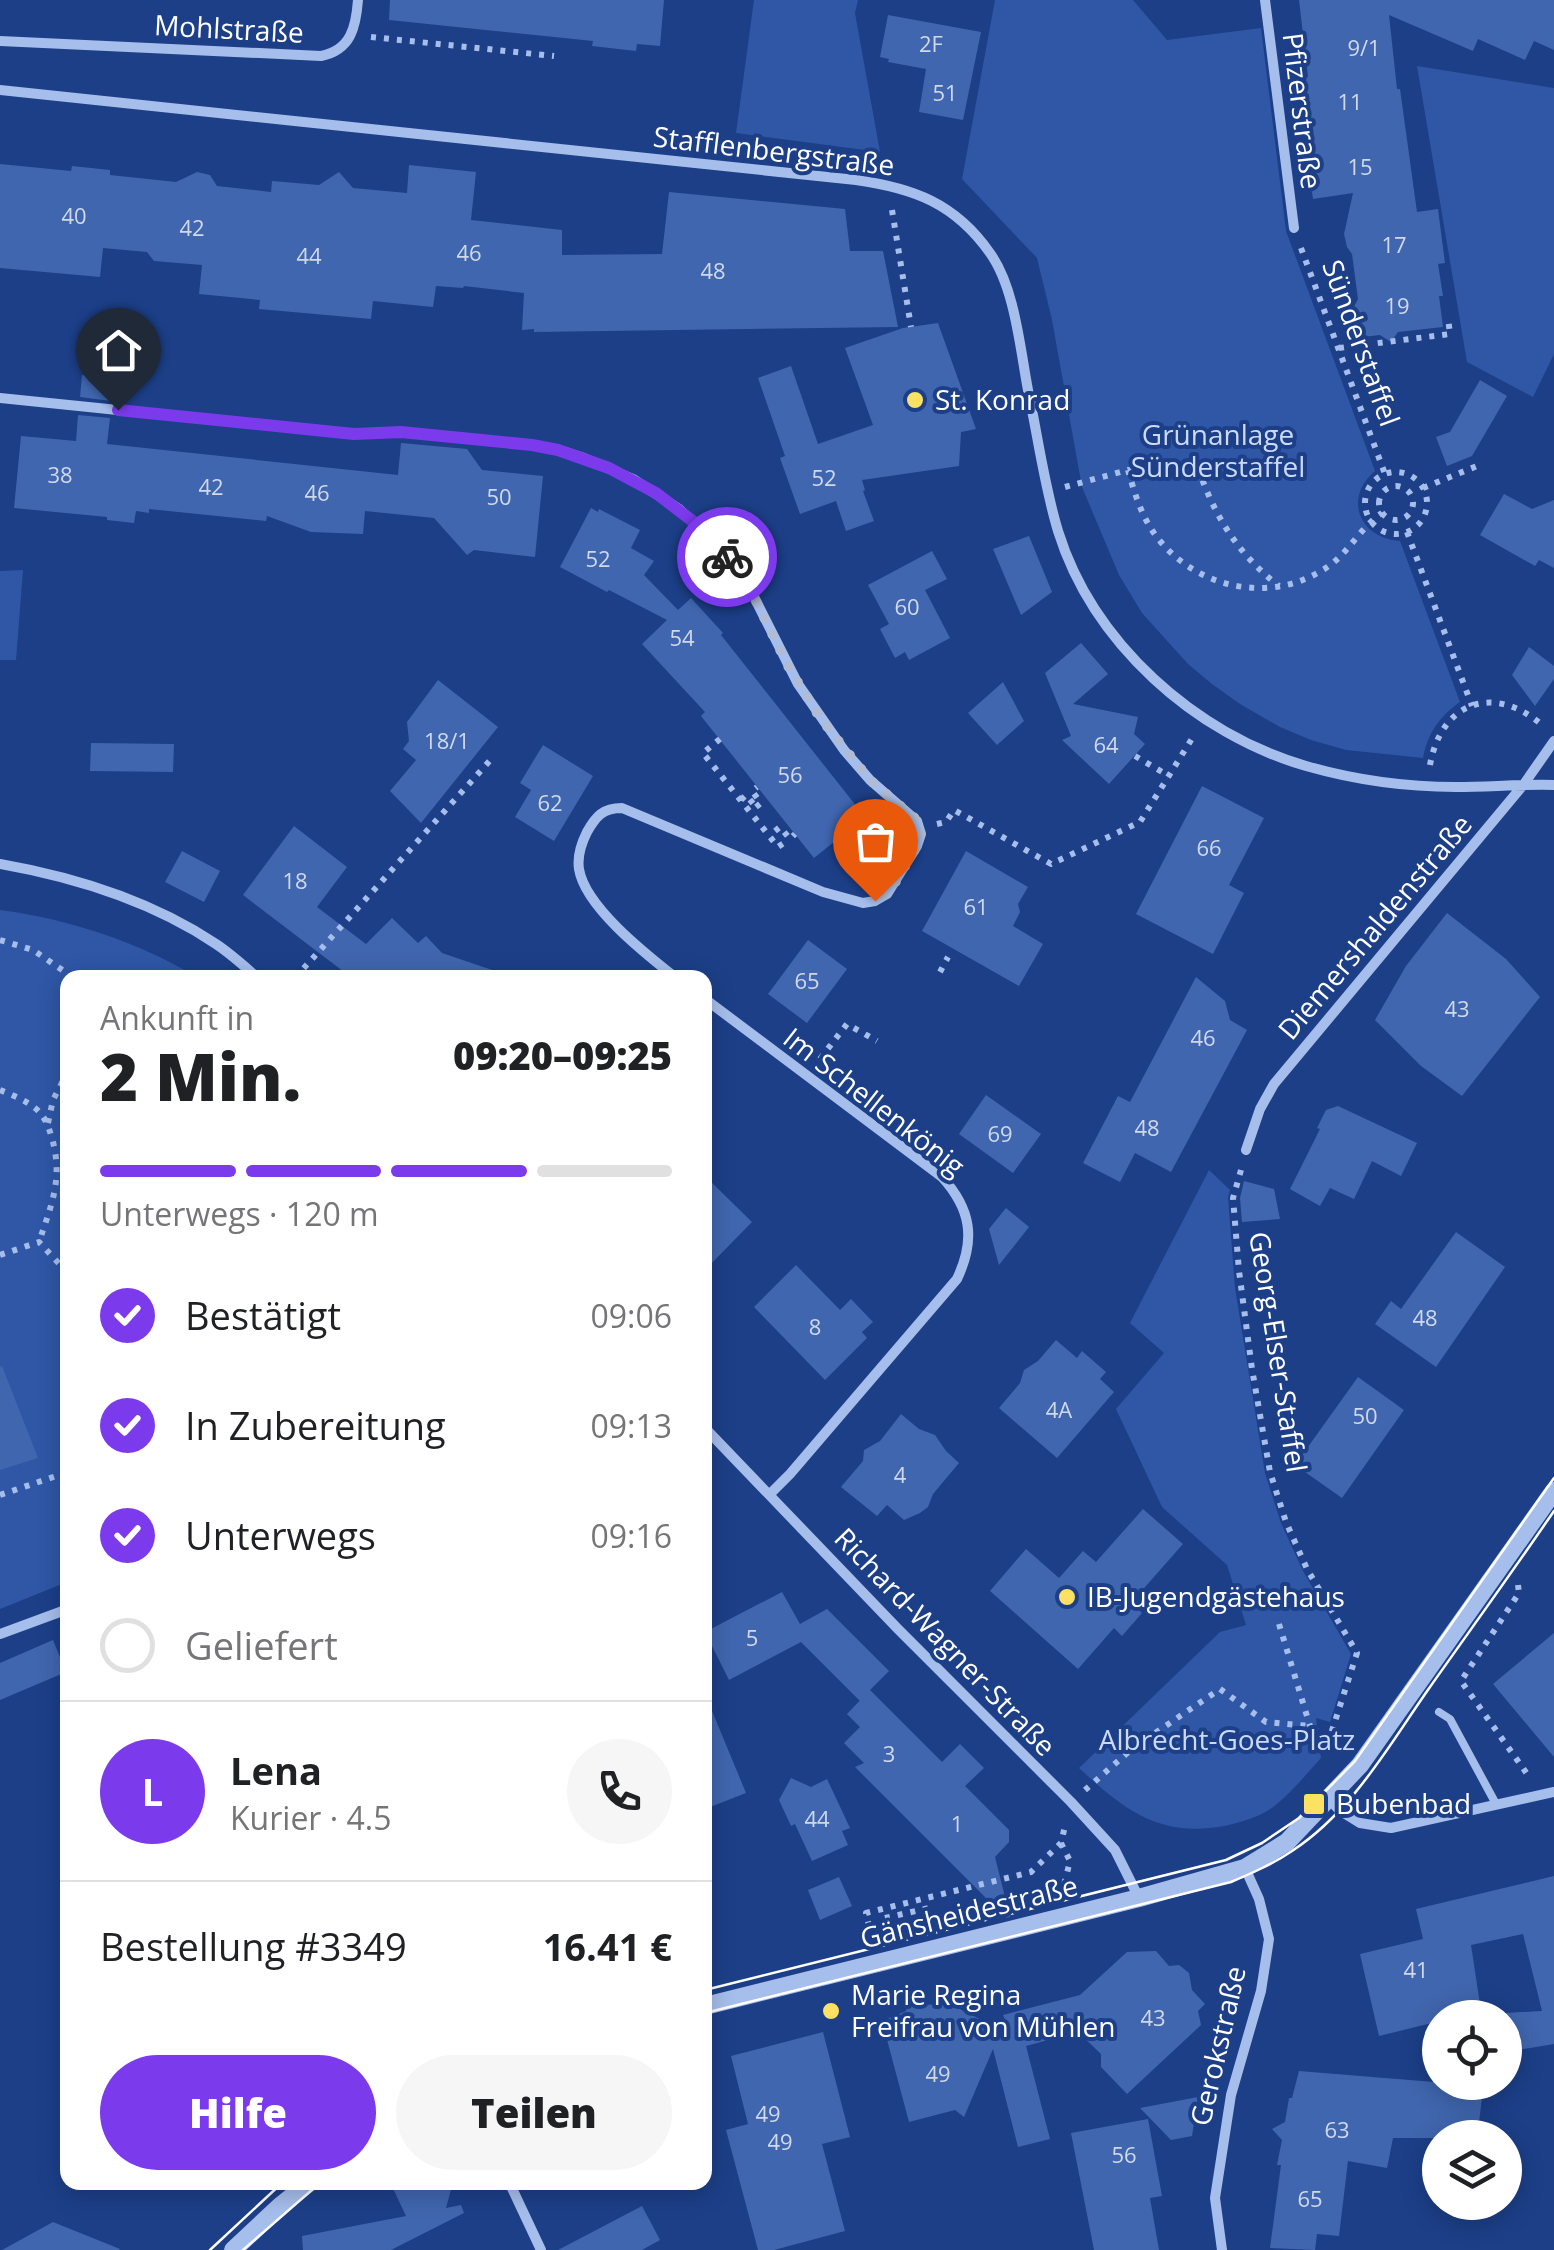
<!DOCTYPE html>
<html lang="de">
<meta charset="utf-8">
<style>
body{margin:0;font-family:"Open Sans",sans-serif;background:#f6f6f6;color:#202124;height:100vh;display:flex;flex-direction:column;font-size:38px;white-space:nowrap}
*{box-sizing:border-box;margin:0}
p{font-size:32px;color:#757577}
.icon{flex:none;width:55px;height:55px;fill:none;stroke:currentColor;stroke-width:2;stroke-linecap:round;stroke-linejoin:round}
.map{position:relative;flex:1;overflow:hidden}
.sheet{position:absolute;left:60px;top:970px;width:652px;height:1220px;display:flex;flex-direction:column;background:#fff;border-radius:20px;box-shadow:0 5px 25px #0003}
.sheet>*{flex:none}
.fabs{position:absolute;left:1422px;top:2000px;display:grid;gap:20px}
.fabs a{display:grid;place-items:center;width:100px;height:100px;border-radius:50%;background:#fff;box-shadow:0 5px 25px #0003;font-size:50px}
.pin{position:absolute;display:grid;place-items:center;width:85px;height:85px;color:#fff;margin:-102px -42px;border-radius:50% 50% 50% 0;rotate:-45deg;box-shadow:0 0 10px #0007}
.pin .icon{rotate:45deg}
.courier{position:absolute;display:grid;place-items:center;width:100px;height:100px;margin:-50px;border:8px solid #7c3aed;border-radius:50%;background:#fff;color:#222;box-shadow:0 2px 12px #0007}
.overview em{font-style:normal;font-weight:800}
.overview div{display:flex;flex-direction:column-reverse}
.overview{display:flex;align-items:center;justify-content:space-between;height:170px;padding:0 40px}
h1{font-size:65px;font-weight:800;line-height:75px}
.bar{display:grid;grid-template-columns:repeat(4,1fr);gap:15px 10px;align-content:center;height:120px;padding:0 40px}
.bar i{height:12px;border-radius:8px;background:#e0e0e0}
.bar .selected{background:#7c3aed}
.bar p{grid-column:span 4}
.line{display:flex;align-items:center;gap:25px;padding:0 40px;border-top:2px solid #e0e0e0}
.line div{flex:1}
.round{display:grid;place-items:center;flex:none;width:105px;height:105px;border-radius:52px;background:#f6f6f6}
ol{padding:0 40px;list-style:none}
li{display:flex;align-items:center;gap:30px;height:110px}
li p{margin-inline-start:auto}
li .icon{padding:10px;border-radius:50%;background:#7c3aed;color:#fff;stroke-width:4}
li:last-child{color:#757577}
li i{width:55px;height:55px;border:5px solid #e0e0e0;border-radius:50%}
.primary-button{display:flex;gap:20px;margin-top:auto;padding:20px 40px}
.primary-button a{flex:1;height:115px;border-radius:60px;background:#7c3aed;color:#fff;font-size:40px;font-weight:800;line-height:115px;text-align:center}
.primary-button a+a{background:#f6f6f6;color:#202124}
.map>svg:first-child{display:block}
.green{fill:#2f57a6}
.building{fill:#4066af}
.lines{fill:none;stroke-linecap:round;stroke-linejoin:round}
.path{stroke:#a6beec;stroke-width:6;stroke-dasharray:5 8;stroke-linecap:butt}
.service{stroke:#a6beec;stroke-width:8}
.minor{stroke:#a6beec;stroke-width:10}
.tertiary{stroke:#a6beec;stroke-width:18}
.tram{stroke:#fff;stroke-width:2.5}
.done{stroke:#b0bcd5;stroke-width:10;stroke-dasharray:0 18}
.route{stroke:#7c3aed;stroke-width:12}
.poi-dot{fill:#fce163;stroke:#1c3f88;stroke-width:4}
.labels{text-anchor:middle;stroke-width:8;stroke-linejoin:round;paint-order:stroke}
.number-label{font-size:22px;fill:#cfd9eb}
.street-label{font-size:28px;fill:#fff;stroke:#1c3f88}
.poi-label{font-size:28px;fill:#fff;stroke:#1c3f88;text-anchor:start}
.park-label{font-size:28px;fill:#cbdaf9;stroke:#1c3f88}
</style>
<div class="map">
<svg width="1554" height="2250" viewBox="0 0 1554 2250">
<rect width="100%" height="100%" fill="#1c3f88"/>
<path class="green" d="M 754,0 L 858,0 L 855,13 L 880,152 L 736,133 Z
M 995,0 L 1133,0 L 1167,40 L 1261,28 L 1286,231 L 1375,471 C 1343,498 1359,538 1400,541 L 1460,702 C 1439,717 1428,733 1423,758 L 1346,750 L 1311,740 L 1280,727 L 1240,704 L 1212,684 L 1188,664 L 1142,613 L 1119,575 L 1082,487 L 1052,320 L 1037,258 L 962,179 Z
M 1417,66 L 1554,88 L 1554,354 L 1533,397 L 1467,362 Z
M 23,570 L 16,660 L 0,660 L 0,571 Z
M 0,910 C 69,919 138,942 197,977 L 68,978 L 67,1582 L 0,1609 Z
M 1209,1170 L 1230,1190 L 1228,1197 L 1235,1288 L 1265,1473 L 1281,1523 L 1303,1571 L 1351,1654 L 1330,1722 L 1316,1718 L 1321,1758 C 1307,1773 1294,1790 1278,1803 C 1265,1815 1246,1821 1229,1825 C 1162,1839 1126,1812 1079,1768 L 1220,1632 L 1246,1625 L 1227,1565 L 1162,1507 L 1116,1409 L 1164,1353 L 1130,1323 Z"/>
<path class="building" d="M 390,0 L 664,0 L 660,46 L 637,44 L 636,51 L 592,46 L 593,41 L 389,20 Z
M 1299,0 L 1554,0 L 1554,50 L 1534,41 L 1525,60 L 1478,39 L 1473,51 L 1389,15 L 1397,89 L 1400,89 L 1417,212 L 1438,209 L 1445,263 L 1438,264 L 1443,296 L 1439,296 L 1443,327 L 1398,332 L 1391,342 L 1380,335 L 1362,337 L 1353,324 L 1353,309 L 1358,299 L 1352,254 L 1347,247 L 1344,234 L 1353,193 L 1313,199 L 1297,78 L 1308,77 Z
M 888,15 L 981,32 L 963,120 L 919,112 L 926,69 L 888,62 L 889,59 L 880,57 Z
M 0,164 L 71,171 L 72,166 L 110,170 L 110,175 L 176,182 L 197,172 L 210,175 L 217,186 L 271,192 L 272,181 L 319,185 L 339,172 L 353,188 L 407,193 L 409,165 L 476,172 L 471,220 L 562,230 L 562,255 L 662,254 L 669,192 L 845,209 L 850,251 L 883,251 L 898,327 L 534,332 L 534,329 L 522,330 L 524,293 L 464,286 L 463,288 L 436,286 L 433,307 L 373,301 L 371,319 L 259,309 L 260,300 L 199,294 L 202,265 L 154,261 L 147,252 L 103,248 L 100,277 L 0,268 Z
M 938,323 L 976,429 L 961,432 L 959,466 L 862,480 L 865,490 L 863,491 L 874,521 L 846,531 L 836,501 L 800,514 L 780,458 L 785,456 L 758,378 L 791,366 L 818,444 L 873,425 L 845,348 L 903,328 Z
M 82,375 L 114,378 L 111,401 L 80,397 Z
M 1480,380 L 1507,396 L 1472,456 L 1447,466 L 1436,437 L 1450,432 Z
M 78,415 L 110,418 L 107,444 L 398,475 L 401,443 L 467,449 L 482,470 L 543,476 L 535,557 L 474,550 L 467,555 L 434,518 L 365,511 L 363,534 L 311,532 L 267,516 L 266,521 L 149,509 L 149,513 L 136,511 L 134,523 L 107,520 L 107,517 L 14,508 L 21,436 L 76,441 Z
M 1504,494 L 1532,509 L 1554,500 L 1554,568 L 1539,560 L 1535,566 L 1480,535 Z
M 591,508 L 598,512 L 599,509 L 640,530 L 631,548 L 654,561 L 644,575 L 678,610 L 691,598 L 723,633 L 721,635 L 865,817 L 814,858 L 701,716 L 705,712 L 642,644 L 667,620 L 609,590 L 607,592 L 560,567 Z
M 1029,536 L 1052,592 L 1021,615 L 993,549 Z
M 932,551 L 947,579 L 925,590 L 950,638 L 909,660 L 905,652 L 895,658 L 880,629 L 889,624 L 868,585 Z
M 1081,643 L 1108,674 L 1073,704 L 1138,717 L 1134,734 L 1145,744 L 1109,784 L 1062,740 L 1071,736 L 1045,673 Z
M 1529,647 L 1554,666 L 1554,679 L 1535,706 L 1512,675 Z
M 438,680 L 498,727 L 421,823 L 390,791 L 416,760 L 403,749 L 409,741 L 407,722 Z
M 1003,682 L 1024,721 L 997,745 L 968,713 Z
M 91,743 L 174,744 L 173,772 L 90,771 Z
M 543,745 L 593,776 L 554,841 L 515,817 L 531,790 L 520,783 Z
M 1202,786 L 1264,818 L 1229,885 L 1244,893 L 1213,954 L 1136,914 Z
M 294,826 L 347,867 L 317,907 L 366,944 L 392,918 L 418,943 L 426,936 L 442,953 L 501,973 L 500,978 L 352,978 L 243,895 Z
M 182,851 L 220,871 L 204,902 L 165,882 Z
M 966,851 L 1028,887 L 1018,904 L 1020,912 L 1013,926 L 1043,944 L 1019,986 L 922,931 Z
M 1447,913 L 1506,959 L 1540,997 L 1462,1096 L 1421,1066 L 1375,1020 L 1406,966 Z
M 808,940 L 847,969 L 807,1023 L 768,994 Z
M 1196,977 L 1225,1001 L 1230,1020 L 1247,1030 L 1171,1172 L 1135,1153 L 1120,1182 L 1083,1163 L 1118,1096 L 1130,1102 Z
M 986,1095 L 1041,1134 L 1013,1173 L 959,1134 Z
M 1338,1106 L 1417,1143 L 1401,1176 L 1372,1161 L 1354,1199 L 1330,1188 L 1320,1206 L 1290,1189 L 1320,1129 L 1317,1128 L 1326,1110 Z
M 705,1176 L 752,1222 L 705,1270 Z
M 1244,1181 L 1274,1189 L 1280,1219 L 1242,1222 L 1240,1198 Z
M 1006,1208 L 1029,1227 L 999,1265 L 989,1229 Z
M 1456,1232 L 1505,1267 L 1436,1367 L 1375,1324 L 1391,1301 L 1401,1309 Z
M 796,1265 L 840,1310 L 851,1299 L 873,1322 L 862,1332 L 867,1338 L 825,1380 L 754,1307 Z
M 1056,1340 L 1077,1358 L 1082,1351 L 1106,1372 L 1100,1379 L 1114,1392 L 1057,1458 L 999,1408 L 1020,1383 L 1024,1370 L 1038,1361 Z
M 2,1366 L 38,1458 L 0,1470 L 0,1367 Z
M 1358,1377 L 1404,1410 L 1342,1498 L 1295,1465 Z
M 901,1414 L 919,1429 L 935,1435 L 946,1451 L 959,1463 L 933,1494 L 928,1507 L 920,1513 L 904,1520 L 887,1505 L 877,1516 L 841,1487 L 863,1461 L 864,1450 L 880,1441 Z
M 1143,1509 L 1183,1544 L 1131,1603 L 1142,1613 L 1122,1636 L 1114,1628 L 1078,1669 L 990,1591 L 1026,1549 L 1059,1578 L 1083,1551 L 1096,1562 Z
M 782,1592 L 800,1624 L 827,1609 L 889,1671 L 870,1690 L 942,1762 L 960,1744 L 984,1768 L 965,1786 L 1009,1830 L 1009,1842 L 995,1857 L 1010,1917 L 1006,1918 L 855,1767 L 864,1763 L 844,1743 L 860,1727 L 847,1714 L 867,1693 L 860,1701 L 801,1642 L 729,1680 L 705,1632 Z
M 1554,1633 L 1554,1757 L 1493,1684 Z
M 53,1640 L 66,1672 L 0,1700 L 0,1663 Z
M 705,1694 L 746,1793 L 705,1809 Z
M 791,1778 L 811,1787 L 827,1779 L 850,1828 L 842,1831 L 848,1845 L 812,1861 L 795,1824 L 791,1826 L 779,1800 Z
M 1554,1876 L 1554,2044 L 1505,2052 L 1505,2013 L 1542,2011 L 1523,1934 L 1471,1945 L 1481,2011 L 1453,2018 L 1440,2018 L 1440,2021 L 1379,2036 L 1360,1954 L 1423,1939 L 1416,1909 Z
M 839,1877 L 852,1906 L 820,1920 L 808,1890 Z
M 1156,1951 L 1169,1966 L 1179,1965 L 1189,1973 L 1192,1990 L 1205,2004 L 1198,2011 L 1201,2025 L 1127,2094 L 1101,2067 L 1101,2054 L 1078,2032 L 1026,2046 L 1050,2139 L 1018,2147 L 993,2049 L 964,2117 L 955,2110 L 909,2122 L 882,2021 L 906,2011 L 911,1994 L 928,2005 L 946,2002 L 1009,2034 L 1003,2015 L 1080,1995 L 1127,1952 Z
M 823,2032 L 850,2137 L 822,2144 L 845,2231 L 774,2250 L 758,2250 L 726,2130 L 748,2124 L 731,2056 Z
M 1299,2071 L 1434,2082 L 1484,2082 L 1477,2138 L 1393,2138 L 1387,2168 L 1348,2161 L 1339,2236 L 1317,2234 L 1315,2250 L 1270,2248 L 1281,2165 L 1277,2165 L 1282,2140 L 1272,2129 L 1285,2122 L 1289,2098 L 1292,2098 Z
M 1198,2097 L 1192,2136 L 1171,2140 L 1140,2108 Z
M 1148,2119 L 1162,2196 L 1150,2198 L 1159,2250 L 1094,2250 L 1071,2133 Z
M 390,2182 L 453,2182 L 446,2208 L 461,2205 L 464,2213 L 391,2250 L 303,2250 L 302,2236 L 406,2216 Z
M 642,2206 L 660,2240 L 642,2250 L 558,2250 Z
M 53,2222 L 120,2249 L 119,2250 L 2,2250 Z"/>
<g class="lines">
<path class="path" d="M 371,37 L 554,56
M 892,210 L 911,327
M 1301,248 L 1385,474
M 1339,348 L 1450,334 L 1448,318
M 1198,468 C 1215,517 1238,554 1279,586
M1365 503a31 31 0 1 1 62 0a31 31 0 1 1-62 0Z
M1379 503a17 17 0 1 1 34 0a17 17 0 1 1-34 0Z
M 1065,487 L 1128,470 C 1135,495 1143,521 1160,541 C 1199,588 1268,603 1321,571 C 1348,556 1358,529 1382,513
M 1423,488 L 1477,466
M 1407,532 L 1472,706
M 720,739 L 703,753 L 778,847 L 784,843
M 1135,756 L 1169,776
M 1430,765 C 1441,703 1492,683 1541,724
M 741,800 L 746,795 L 756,807
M 756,807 L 761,803 L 752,791 L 757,787
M 937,824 L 946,822 L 954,810 L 1051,864 L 1140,822 L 1193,737
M 775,831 L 780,827 L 790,839 L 795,834
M 0,940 L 33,950 L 74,978
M 940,972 L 948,957
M 295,978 L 494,756
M 820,1059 L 847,1024 L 877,1041
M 0,1090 C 12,1095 25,1100 35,1108 C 44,1115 48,1125 51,1135 C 64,1177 52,1203 39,1242
M 48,1123 L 53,1100 L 68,1071
M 1241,1170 L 1233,1198 L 1239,1271 L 1252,1369 L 1270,1472 L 1286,1522 L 1307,1569 L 1357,1653 L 1329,1740
M 0,1255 L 39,1242 L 64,1269
M 0,1495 L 68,1472
M 1518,1585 L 1519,1593 L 1461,1681 L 1530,1778
M 1279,1624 L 1310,1726
M 1085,1790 L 1133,1748 L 1220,1689 L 1266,1722 L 1310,1726 L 1340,1749
M 1061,1843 L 1070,1861 L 1064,1885 L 1066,1893
M 885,1918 L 929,1908 L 936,1925
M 871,1931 L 903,1924
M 872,1939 L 866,1913 L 1031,1872 L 1061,1843 L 1065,1826"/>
<path class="service" d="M 1439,1712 L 1450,1719 L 1496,1804"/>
<path class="minor" d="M 1265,0 L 1294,228
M 0,41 L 321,56 C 351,50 356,27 358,0
M 0,90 L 856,180 C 913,188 955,203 990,253 C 1015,288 1020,348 1028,390 C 1038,437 1044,485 1058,531 C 1093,643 1195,734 1306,766 C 1355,780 1406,787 1456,787 C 1489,787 1521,784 1554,785
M 0,398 L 353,434 L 401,432 L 532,445 L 559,450 L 584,458 L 633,479 L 679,509 L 718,546 L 750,589 L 798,684 L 844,750 L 870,780 L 917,821 L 921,834 L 917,846 L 887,894 L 875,901 L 863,903 L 823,892 L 622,808 C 603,808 596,816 587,832 C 581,844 577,856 579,869 C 585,907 647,955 676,978
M 0,864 C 74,877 153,902 216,944 C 231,954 244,966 258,978
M 705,999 L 942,1177 C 971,1209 976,1239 957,1279 L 790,1474 L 770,1494
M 1246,1150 L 1260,1109 L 1274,1084 L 1524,784 L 1554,741
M 705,1428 L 897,1628 L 1071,1802 L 1115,1850 L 1139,1898
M 0,1634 L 68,1609
M 1329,1799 L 1339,1810 L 1360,1823 L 1391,1828 L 1554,1792
M 509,2182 L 541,2250
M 1222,2250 L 1215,2198 L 1231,2095 L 1261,1991 L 1269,1939 L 1259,1899 L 1245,1868"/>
<path class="tertiary" d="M 705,2006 L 1139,1898 L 1245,1868 L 1287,1842 L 1360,1765 L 1554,1491
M 233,2250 L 280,2206 L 310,2182"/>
<path class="tram" d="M 705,1990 L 1226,1860 L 1262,1843 L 1299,1818 L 1355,1761 L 1554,1478
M 705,2013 L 1231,1882 C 1252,1873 1273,1864 1292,1851 C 1353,1811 1389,1745 1430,1687 C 1471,1629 1513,1571 1554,1511
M 210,2250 L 283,2182
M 243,2250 L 321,2182"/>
</g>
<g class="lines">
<path class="done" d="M 727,557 L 750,589 L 788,666 L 820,718 L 870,780 L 917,820 L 920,834 L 917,846 L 892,888 L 875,901"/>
<path class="route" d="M 118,410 L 354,434 L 401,432 L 532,445 L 558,450 L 609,468 L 656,493 L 699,526 L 727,557"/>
</g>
<g class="poi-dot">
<circle cx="915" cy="400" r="10"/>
<circle cx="1067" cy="1597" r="10"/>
<rect x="1302" y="1792" width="24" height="24" rx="5"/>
<circle cx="831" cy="2011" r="10"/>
</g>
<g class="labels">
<g class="number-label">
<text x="931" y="52">2F</text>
<text x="1364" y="56">9/1</text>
<text x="945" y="101">51</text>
<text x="1350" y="110">11</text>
<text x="1360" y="175">15</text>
<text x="74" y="224">40</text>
<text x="192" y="236">42</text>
<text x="1394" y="253">17</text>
<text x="469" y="261">46</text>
<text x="309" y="264">44</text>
<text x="713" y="279">48</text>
<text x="1397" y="314">19</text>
<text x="60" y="483">38</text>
<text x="824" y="486">52</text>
<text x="211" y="495">42</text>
<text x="317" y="501">46</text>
<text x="499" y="505">50</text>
<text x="598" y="567">52</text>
<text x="907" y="615">60</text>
<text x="682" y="646">54</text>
<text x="447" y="749">18/1</text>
<text x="1106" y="753">64</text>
<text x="790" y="783">56</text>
<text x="550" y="811">62</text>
<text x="1209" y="856">66</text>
<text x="295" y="889">18</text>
<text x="976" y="915">61</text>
<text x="807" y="989">65</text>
<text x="1457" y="1017">43</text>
<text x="1203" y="1046">46</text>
<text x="1147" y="1136">48</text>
<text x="1000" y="1142">69</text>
<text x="1425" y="1326">48</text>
<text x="815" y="1335">8</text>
<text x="1059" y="1418">4A</text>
<text x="1365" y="1424">50</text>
<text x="900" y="1483">4</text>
<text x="752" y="1646">5</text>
<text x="889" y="1762">3</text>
<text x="817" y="1827">44</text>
<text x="957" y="1832">1</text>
<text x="1416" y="1978">41</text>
<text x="1153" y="2026">43</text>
<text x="938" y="2082">49</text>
<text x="768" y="2122">49</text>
<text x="1337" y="2138">63</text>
<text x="780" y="2150">49</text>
<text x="1124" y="2163">56</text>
<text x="1310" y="2207">65</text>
</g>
<g class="street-label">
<text transform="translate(229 29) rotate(3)" y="10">Mohlstraße</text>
<text transform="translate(1302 111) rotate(83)" y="10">Pfizerstraße</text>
<text transform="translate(774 151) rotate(7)" y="10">Stafflenbergstraße</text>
<text transform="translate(1361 343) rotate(70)" y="10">Sünderstaffel</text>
<text transform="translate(1375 927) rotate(-50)" y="10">Diemershaldenstraße</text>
<text transform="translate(874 1102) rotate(38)" y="10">Im Schellenkönig</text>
<text transform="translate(1278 1352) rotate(81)" y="10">Georg-Elser-Staffel</text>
<text transform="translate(945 1642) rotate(46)" y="10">Richard-Wagner-Straße</text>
<text transform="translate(969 1912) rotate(-14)" y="10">Gänsheidestraße</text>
<text transform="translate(1218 2046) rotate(-77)" y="10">Gerokstraße</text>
</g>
<g class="poi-label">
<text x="935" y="410">St. Konrad</text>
<text x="1087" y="1607">IB-Jugendgästehaus</text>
<text x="1336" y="1814">Bubenbad</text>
<text x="851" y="2005">Marie Regina<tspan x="851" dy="32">Freifrau von Mühlen</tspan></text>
</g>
<g class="park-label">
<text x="1218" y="445">Grünanlage<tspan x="1218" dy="32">Sünderstaffel</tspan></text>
<text x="1227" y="1750">Albrecht-Goes-Platz</text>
</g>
</g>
</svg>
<div class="fabs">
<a><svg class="icon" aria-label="locate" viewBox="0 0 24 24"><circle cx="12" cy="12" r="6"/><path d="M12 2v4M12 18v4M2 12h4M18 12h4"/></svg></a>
<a><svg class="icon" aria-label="layers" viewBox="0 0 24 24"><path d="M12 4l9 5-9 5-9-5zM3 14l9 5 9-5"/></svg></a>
</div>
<div class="pin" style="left:875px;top:901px;background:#ea580c"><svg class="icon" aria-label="bag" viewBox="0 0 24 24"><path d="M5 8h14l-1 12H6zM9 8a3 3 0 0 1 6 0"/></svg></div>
<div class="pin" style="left:118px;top:410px;background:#1f2937"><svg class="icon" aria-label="home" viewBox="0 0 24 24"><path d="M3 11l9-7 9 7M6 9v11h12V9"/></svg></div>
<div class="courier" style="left:727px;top:557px"><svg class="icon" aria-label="bike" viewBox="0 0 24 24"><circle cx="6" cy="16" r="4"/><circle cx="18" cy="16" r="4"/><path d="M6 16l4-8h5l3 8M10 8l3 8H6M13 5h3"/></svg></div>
<section class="sheet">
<div class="overview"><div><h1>2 Min.</h1><p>Ankunft in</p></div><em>09:20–09:25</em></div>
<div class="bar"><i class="selected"></i><i class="selected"></i><i class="selected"></i><i></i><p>Unterwegs · 120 m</p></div>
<ol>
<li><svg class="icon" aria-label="check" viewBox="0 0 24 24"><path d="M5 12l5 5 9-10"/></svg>Bestätigt<p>09:06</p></li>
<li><svg class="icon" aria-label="check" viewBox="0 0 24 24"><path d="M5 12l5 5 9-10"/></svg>In Zubereitung<p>09:13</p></li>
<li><svg class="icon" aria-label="check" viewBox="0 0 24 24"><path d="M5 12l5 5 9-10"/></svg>Unterwegs<p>09:16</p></li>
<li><i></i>Geliefert</li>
</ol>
<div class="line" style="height:180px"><b class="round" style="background:#7c3aed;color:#fff">L</b><div><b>Lena</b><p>Kurier · 4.5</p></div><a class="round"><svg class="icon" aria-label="phone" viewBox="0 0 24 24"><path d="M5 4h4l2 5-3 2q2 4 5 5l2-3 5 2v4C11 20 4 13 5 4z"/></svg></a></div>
<div class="line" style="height:130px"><div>Bestellung #3349</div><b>16.41 €</b></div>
<div class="primary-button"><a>Hilfe</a><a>Teilen</a></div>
</section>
</div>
